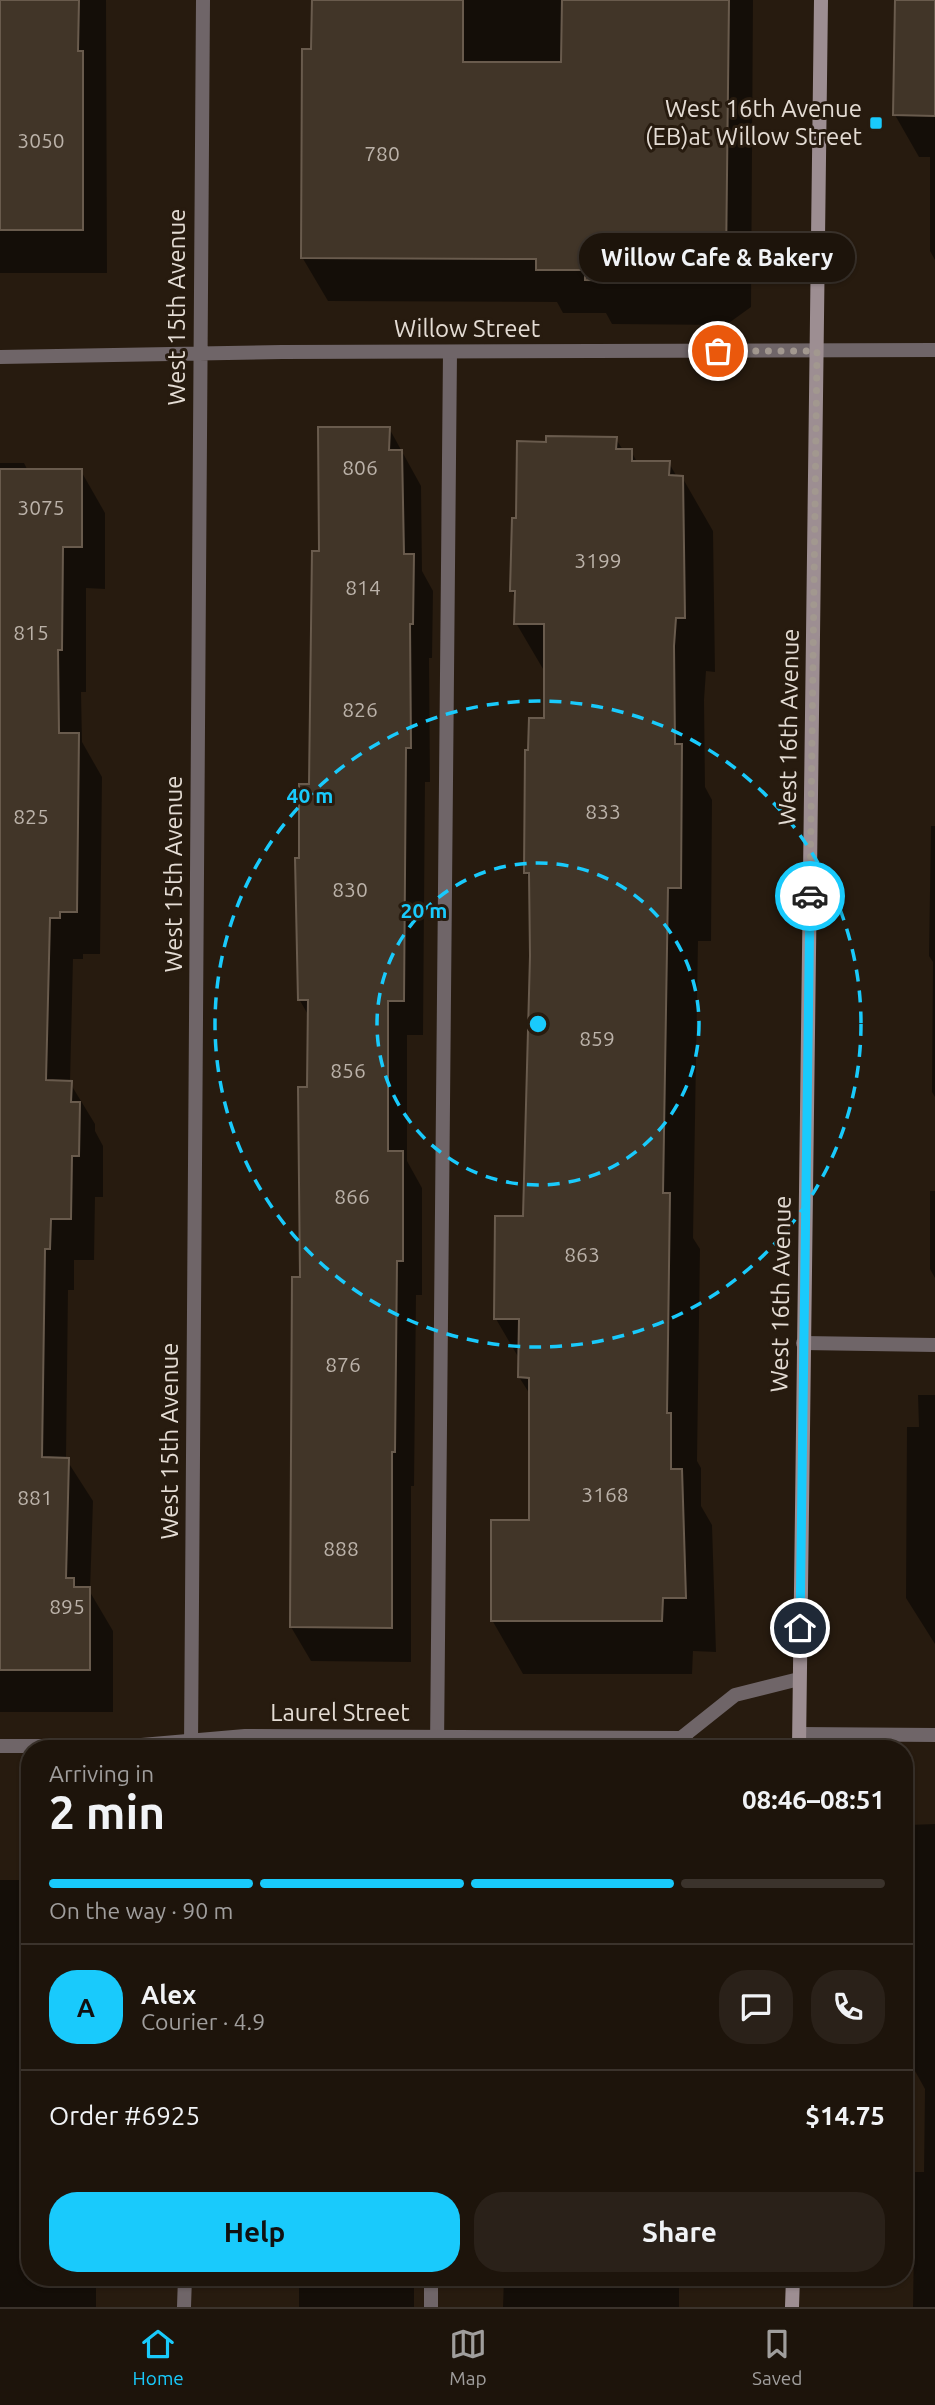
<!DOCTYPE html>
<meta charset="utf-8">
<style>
body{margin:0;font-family:Ubuntu,sans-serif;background:#2a2119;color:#f1f3f6;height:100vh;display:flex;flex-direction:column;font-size:26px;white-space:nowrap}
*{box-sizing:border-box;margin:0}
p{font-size:23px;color:#a09e9d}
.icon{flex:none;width:38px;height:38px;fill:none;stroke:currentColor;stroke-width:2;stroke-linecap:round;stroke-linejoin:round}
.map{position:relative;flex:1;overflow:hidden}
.drawer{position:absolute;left:21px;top:1740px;width:892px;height:546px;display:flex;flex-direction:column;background:#1d140b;border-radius:28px;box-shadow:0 2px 5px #0004,0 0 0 2px #3b332c}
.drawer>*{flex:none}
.pin{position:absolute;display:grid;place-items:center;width:60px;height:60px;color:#fff;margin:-30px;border:4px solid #fff;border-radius:50%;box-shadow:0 2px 7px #0007}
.courier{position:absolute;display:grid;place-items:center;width:70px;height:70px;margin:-35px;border:5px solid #19cafc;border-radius:50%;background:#fff;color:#222;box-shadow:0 2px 9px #0007}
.bubble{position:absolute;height:49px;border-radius:24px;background:#1d140b;box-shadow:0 2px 5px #0004,0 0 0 2px #3b332c;font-size:23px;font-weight:600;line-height:49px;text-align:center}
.head em{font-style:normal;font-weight:600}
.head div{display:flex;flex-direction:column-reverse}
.head{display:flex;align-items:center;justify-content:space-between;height:119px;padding:0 28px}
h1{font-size:46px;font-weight:600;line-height:52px}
.bar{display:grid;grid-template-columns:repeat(4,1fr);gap:10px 7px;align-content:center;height:84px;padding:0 28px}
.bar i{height:9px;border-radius:5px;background:#3b332c}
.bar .current{background:#19cafc}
.bar p{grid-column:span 4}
.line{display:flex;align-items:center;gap:18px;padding:0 28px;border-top:2px solid #3b332c}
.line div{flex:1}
.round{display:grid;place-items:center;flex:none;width:74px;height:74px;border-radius:28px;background:#2a2119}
.cta{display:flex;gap:14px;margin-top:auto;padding:14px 28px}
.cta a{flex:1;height:80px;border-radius:28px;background:#19cafc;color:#111;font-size:28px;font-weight:600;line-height:80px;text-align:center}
.cta a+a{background:#2a2119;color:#f1f3f6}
.menu{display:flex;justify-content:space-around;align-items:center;height:98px;border-top:2px solid #3b332c;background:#1d140b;font-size:19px;color:#a09e9d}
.menu a{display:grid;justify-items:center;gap:4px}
.menu .current{color:#19cafc}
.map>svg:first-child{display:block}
.shadow{fill:#0007}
.building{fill:#413528;stroke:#695b4d;stroke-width:2}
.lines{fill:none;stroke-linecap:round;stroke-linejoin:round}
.lane{stroke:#6f6568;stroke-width:14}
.street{stroke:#6f6568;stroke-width:14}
.secondary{stroke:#9d8e92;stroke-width:14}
.done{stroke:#a2988f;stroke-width:7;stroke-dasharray:0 12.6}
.route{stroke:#19cafc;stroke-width:9}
.ring{fill:none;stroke:#19cafc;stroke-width:3.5;stroke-dasharray:12 9}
.poi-dot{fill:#19cafc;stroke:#271b0f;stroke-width:2.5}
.labels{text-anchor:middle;stroke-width:6;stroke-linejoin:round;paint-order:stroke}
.number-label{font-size:21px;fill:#bbb2a9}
.poi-label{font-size:24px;fill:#e4dcd4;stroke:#271b0f;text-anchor:end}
.street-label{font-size:24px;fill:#e4dcd4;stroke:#271b0f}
.centre{fill:#19cafc;stroke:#271b0f;stroke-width:3.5}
.ring-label{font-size:21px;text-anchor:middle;font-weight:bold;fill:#19cafc;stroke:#271b0f;stroke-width:6;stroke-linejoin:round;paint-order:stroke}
</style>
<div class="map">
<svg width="935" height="2307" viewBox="0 0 935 2307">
<rect width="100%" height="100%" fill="#271b0f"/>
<path class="shadow" d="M 0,0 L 106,0 L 107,273 L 0,273 Z
M 313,0 L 753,0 L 751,307 L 726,325 L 612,324 L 606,313 L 563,313 L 557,302 L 328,301 L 302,257 Z
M 896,0 L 935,0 L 935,260 L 930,251 L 930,157 L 919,157 L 895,115 Z
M 389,428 L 421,486 L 422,571 L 433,591 L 432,658 L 429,658 L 430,782 L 425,782 L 423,1035 L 407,1035 L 407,1161 L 422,1188 L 422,1295 L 416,1295 L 414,1486 L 411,1486 L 411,1662 L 311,1661 L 291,1627 L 310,1018 L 299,999 L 300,859 L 311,786 L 321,553 Z
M 616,439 L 623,450 L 631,451 L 637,462 L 669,463 L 677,477 L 682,477 L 713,531 L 715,672 L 706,671 L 704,700 L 705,787 L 712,800 L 711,941 L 698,941 L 693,1238 L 700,1249 L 697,1461 L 701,1468 L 701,1506 L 712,1525 L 716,1652 L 693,1651 L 692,1674 L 523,1674 L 492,1620 L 531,1522 L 531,1396 L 519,1377 L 520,1360 L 496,1319 L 525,1218 L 529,1169 L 531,881 L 526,873 L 530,752 L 546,720 L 546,674 L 516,623 L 516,599 L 512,591 L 518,520 L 548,444 Z
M 0,463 L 24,463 L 28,471 L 81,471 L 105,513 L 105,589 L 86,588 L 86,692 L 81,692 L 82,742 L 102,777 L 100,954 L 83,954 L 83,959 L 73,959 L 70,1083 L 95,1124 L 95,1131 L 103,1146 L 103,1197 L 95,1197 L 94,1260 L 74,1260 L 74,1290 L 68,1290 L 66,1459 L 93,1501 L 90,1592 L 113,1631 L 113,1712 L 0,1712 Z
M 931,826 L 935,826 L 935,1097 L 932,1092 L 933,962 L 929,956 Z
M 930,1191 L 935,1191 L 935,1278 L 930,1269 Z
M 918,1395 L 935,1395 L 935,1644 L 906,1598 L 907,1427 L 919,1427 Z
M 935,1824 L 935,2307 L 913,2307 L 915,2172 L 924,2172 L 925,2089 L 905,2053 L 905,1832 L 908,1833 L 908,1825 Z
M 0,1880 L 30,1880 L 30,2277 L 96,2277 L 96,2307 L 0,2307 Z
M 299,2277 L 414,2277 L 414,2307 L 299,2307 Z
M 504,2277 L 679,2277 L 679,2307 L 503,2307 Z"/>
<path class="building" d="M 0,0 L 79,0 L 78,51 L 83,51 L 83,230 L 0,230 Z
M 312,0 L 463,0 L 463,62 L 561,62 L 562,0 L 729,0 L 726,263 L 701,282 L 585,280 L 585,270 L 536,270 L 536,259 L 301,258 L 302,49 L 311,49 Z
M 895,0 L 935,0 L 935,116 L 893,115 Z
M 318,427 L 390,427 L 389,450 L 402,450 L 404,554 L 414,554 L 413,624 L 410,624 L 411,748 L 406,748 L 404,1001 L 388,1001 L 388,1151 L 403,1151 L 403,1261 L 397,1261 L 395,1452 L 392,1452 L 392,1628 L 290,1627 L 292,1277 L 300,1277 L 298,1087 L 307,1087 L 308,1000 L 298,1000 L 295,858 L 299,858 L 299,784 L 309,784 L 312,551 L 319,551 Z
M 546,436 L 617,437 L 616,449 L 632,449 L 632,461 L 670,461 L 669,475 L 683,476 L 685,618 L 676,618 L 674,646 L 675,744 L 682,744 L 681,888 L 668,888 L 663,1193 L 670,1193 L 667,1413 L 671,1413 L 671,1469 L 682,1469 L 686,1598 L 663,1598 L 662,1621 L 491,1621 L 491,1520 L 529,1520 L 529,1378 L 518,1377 L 519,1319 L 494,1319 L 495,1216 L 523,1216 L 530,956 L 529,873 L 524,873 L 525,750 L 528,750 L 529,718 L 544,718 L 544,624 L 514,624 L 515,591 L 510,591 L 512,518 L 516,518 L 517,441 L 546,442 Z
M 0,469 L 82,469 L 82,547 L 63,547 L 62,650 L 58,650 L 59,733 L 79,733 L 77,912 L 60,912 L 60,918 L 50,918 L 46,1080 L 72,1081 L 71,1102 L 80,1102 L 79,1156 L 72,1156 L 71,1219 L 51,1219 L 50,1249 L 45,1249 L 42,1457 L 69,1458 L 66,1578 L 74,1578 L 74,1587 L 90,1587 L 90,1670 L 0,1670 Z"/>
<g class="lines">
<path class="lane" d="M 803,1343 L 935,1345
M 437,1748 L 450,352
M 431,2307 L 431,2277"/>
<path class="street" d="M 0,357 L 282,352 L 935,350
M 800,1734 L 935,1735
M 681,1738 L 735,1695 L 799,1679
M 0,1746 L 130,1746 L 245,1736 L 681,1738 L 695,1748
M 191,1748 L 203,0
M 184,2307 L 185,2277"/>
<path class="secondary" d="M 799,1748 L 821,0
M 792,2307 L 793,2277"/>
</g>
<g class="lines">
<path class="done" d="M 718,351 L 817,351 L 810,896"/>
<path class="route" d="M 800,1628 L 810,896"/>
</g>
<g class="ring">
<circle cx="538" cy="1024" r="161"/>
<circle cx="538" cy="1024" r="323"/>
</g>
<rect class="poi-dot" x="869" y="116" width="14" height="14" rx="3.5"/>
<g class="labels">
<g class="number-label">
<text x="41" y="148">3050</text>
<text x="382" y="161">780</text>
<text x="360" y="475">806</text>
<text x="41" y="515">3075</text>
<text x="598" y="568">3199</text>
<text x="363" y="595">814</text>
<text x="31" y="640">815</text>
<text x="360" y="717">826</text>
<text x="603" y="819">833</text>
<text x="31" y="824">825</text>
<text x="350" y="897">830</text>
<text x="597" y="1046">859</text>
<text x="348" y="1078">856</text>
<text x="352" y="1204">866</text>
<text x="582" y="1262">863</text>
<text x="343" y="1372">876</text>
<text x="605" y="1502">3168</text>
<text x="35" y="1505">881</text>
<text x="341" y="1556">888</text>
<text x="67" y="1614">895</text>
</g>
<g class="poi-label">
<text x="862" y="117">West 16th Avenue<tspan x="862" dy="28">(EB)at Willow Street</tspan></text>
</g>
<g class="street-label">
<text transform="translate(177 307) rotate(-90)" y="8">West 15th Avenue</text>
<text x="467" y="337">Willow Street</text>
<text transform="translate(789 727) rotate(-89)" y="8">West 16th Avenue</text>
<text transform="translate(174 874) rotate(-90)" y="8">West 15th Avenue</text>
<text transform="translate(781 1294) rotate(-89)" y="8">West 16th Avenue</text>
<text transform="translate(170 1441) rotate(-90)" y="8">West 15th Avenue</text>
<text x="340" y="1721">Laurel Street</text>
</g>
</g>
<circle cx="538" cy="1024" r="10" class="centre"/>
<g class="ring-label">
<text x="310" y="803">40 m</text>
<text x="424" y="918">20 m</text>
</g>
</svg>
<div class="pin" style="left:718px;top:351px;background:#ea580c"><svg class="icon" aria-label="bag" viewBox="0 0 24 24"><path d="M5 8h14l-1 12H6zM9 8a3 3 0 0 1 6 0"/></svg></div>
<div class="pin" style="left:800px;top:1628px;background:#1f2937"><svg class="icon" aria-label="home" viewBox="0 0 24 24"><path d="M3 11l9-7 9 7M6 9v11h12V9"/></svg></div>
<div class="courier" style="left:810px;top:896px"><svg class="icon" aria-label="car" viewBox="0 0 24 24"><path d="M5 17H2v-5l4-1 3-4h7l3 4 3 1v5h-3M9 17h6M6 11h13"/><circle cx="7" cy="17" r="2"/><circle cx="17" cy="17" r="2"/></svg></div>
<div class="bubble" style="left:579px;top:233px;width:276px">Willow Cafe &amp; Bakery</div>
<section class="drawer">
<div class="head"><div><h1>2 min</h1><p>Arriving in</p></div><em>08:46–08:51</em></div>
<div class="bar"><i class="current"></i><i class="current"></i><i class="current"></i><i></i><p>On the way · 90 m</p></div>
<div class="line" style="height:126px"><b class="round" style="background:#19cafc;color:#111">A</b><div><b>Alex</b><p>Courier · 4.9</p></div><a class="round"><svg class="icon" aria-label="chat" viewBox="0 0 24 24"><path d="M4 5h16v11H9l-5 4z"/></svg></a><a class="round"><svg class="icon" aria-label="phone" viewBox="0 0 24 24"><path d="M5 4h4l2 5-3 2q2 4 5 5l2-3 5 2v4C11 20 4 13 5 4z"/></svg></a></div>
<div class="line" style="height:91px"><div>Order #6925</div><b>$14.75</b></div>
<div class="cta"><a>Help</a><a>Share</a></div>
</section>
</div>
<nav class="menu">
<a class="current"><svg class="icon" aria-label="home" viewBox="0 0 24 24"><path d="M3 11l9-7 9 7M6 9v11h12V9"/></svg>Home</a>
<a><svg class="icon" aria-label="map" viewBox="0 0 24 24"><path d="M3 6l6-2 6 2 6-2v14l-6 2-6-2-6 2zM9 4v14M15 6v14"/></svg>Map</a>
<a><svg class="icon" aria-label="saved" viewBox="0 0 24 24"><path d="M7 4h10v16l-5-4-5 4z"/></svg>Saved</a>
</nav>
